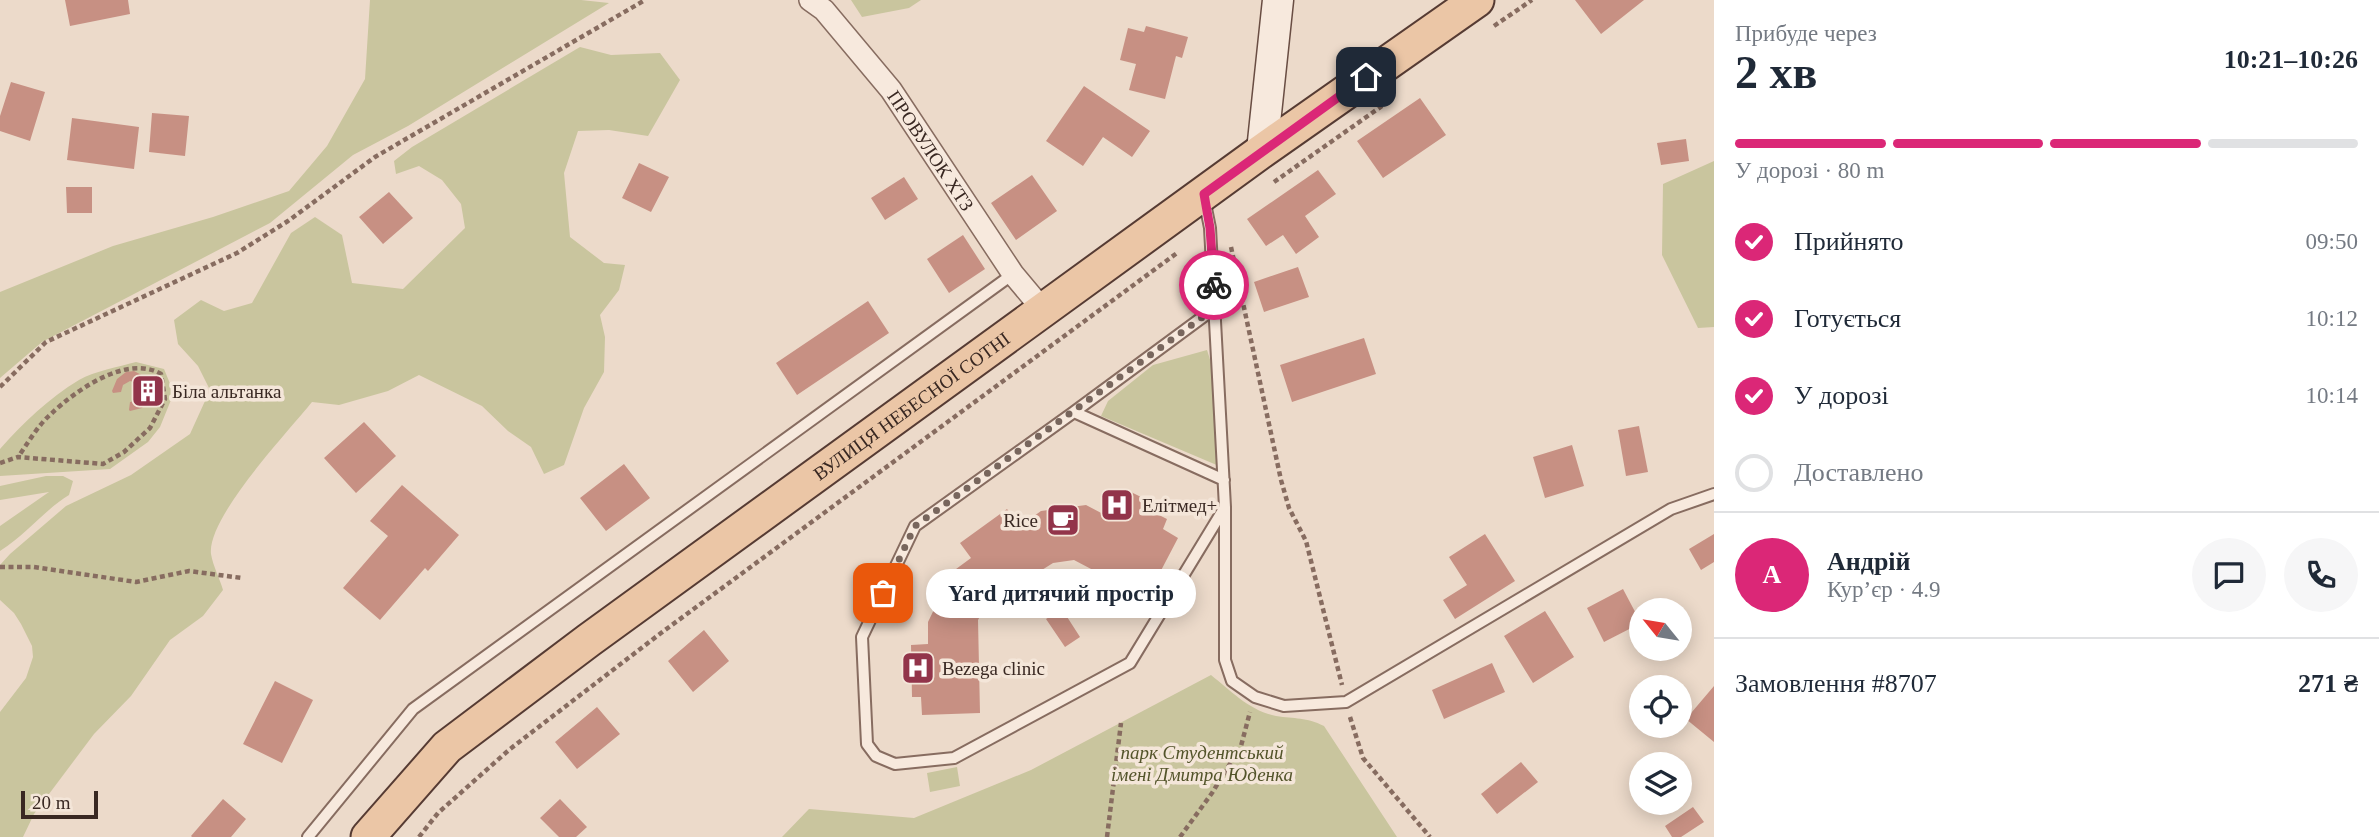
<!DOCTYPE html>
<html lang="uk">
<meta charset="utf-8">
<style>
body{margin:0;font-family:"Times New Roman",serif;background:#f6f6f7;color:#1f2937;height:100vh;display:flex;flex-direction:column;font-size:26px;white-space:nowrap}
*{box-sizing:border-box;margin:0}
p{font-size:23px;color:#747a83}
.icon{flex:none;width:38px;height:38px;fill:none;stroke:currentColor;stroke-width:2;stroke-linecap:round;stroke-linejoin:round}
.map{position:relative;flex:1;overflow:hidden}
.side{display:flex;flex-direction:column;background:#fff;width:665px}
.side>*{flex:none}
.needle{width:46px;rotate:300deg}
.tools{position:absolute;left:1629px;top:598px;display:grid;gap:14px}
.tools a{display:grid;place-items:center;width:63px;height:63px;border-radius:50%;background:#fff;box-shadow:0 4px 18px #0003;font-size:35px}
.scale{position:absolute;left:21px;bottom:18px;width:77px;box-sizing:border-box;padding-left:7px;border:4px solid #392822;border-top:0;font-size:19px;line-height:24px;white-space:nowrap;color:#392822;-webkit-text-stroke:5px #f4e6d9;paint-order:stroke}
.pin{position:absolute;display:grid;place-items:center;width:60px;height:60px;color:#fff;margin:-30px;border-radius:14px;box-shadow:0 4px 10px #0006}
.courier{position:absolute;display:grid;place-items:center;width:70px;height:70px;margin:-35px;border:5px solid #db2777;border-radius:50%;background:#fff;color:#222;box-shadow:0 2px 9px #0007}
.bubble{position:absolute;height:49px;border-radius:24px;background:#fff;box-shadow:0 4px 18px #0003;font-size:23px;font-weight:700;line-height:49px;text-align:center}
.head em{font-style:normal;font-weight:700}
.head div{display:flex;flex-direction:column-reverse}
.head{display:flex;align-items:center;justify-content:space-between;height:119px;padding:0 21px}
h1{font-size:46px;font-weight:700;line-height:52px}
.bar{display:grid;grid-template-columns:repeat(4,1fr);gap:10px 7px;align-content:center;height:84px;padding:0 21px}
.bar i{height:9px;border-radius:5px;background:#e0e1e3}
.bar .on{background:#db2777}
.bar p{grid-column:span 4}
.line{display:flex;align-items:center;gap:18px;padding:0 21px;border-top:2px solid #e0e1e3}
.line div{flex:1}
.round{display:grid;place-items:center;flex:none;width:74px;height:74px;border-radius:37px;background:#f6f6f7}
ol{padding:0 21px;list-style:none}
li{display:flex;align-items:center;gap:21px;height:77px}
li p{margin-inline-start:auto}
li .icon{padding:7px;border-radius:50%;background:#db2777;color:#fff;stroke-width:4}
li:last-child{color:#747a83}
li i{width:38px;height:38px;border:4px solid #e0e1e3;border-radius:50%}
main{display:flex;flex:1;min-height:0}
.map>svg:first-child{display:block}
.green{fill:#c9c59e}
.building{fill:#c79083}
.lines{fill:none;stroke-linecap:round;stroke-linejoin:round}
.lane-casing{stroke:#876c60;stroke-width:14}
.street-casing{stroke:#876c60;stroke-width:24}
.secondary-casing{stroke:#694d43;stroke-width:33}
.primary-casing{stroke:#563b33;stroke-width:37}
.path{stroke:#876c60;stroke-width:4.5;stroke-dasharray:5 3.5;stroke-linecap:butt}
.lane{stroke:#f7e9dd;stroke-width:10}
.street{stroke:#f7e9dd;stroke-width:21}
.secondary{stroke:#f7e9dd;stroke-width:30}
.primary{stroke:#ebc6a6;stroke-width:33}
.done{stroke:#78665d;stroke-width:7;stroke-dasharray:0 12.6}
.route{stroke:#db2777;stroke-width:9}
.labels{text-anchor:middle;stroke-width:7;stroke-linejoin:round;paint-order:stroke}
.street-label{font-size:19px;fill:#392822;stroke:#f4e6d9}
.poi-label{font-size:19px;fill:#392822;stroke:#f4e6d9;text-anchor:start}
.park-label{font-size:19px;font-style:italic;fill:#53542a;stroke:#f4e6d9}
</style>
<main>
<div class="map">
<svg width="1714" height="837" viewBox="0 0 1714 837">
<rect width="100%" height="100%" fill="#ecdaca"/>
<path class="green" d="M 370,0 L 581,0 L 609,3 L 408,126 L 353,155 L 270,223 L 42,342 L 0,378 L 0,292 L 113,246 L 213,217 L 289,191 L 327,146 L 365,79 Z
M 851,0 L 921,0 L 909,8 L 862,17 Z
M 580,47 L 611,55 L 660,53 L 680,80 L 648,136 L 609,130 L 578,131 L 564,173 L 570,237 L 604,263 L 625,265 L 619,290 L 600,315 L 605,337 L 604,372 L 584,408 L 564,465 L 544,474 L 531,447 L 508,431 L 482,406 L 419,375 L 388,391 L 339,405 L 312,402 C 288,432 207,517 211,554 C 213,566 220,579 223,590 L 203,616 L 170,640 L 131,696 L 94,734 L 34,814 L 23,837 L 0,837 L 0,712 L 26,678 L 33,657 L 32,646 L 21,624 L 14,613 L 0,600 L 0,565 L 10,554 L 66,506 L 131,475 L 190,434 L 210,390 L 198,366 L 178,344 L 174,320 L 201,300 L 224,311 L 252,303 L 291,233 L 315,217 L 342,235 L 352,283 L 403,289 L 465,228 L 461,204 L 442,180 L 419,166 L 396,174 L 394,161 L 412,147 Z
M 1714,161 L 1714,327 L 1698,328 L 1662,255 L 1663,184 Z
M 1207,350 L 1214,372 L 1219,466 L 1101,416 L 1108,401 L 1153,365 Z
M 136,362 L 164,369 L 171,386 L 171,400 L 160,427 L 148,442 L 110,469 L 0,476 L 0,449 C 23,423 49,398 79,380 C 95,371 118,367 136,362 Z
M 46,476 L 63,476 L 73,481 L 69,495 C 42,512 27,534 0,551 L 0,526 L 49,492 L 0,500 L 0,486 Z
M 1211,675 C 1231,691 1250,711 1276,716 C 1295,719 1306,717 1324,726 L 1397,837 L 782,837 L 809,809 L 914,818 L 1031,770 Z
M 957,767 L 960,786 L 930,792 L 927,773 Z"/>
<path class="building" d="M 65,0 L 128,0 L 130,14 L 70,26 Z
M 1575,0 L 1644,0 L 1601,34 Z
M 1146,26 L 1188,37 L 1182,58 L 1176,56 L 1165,99 L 1129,90 L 1136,64 L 1120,60 L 1128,28 L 1144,32 Z
M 11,82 L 45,92 L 30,141 L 0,131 L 0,116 Z
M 1084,86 L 1150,131 L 1132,157 L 1103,137 L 1083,166 L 1046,141 Z
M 1420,98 L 1446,135 L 1383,178 L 1357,141 Z
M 152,113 L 189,116 L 185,156 L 149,152 Z
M 72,118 L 139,127 L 134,169 L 67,160 Z
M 1686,139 L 1689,161 L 1661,165 L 1657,143 Z
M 639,163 L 669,177 L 651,212 L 622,198 Z
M 1318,170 L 1336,194 L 1305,216 L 1319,237 L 1296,254 L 1283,235 L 1266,246 L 1247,219 Z
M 1032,175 L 1057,211 L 1016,240 L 991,203 Z
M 904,177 L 918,199 L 885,220 L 871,198 Z
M 66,187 L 92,187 L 92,213 L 67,213 Z
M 389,192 L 413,218 L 383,244 L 359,217 Z
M 963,235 L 985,269 L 949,293 L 927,259 Z
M 1298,267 L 1309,297 L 1264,312 L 1254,282 Z
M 868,301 L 889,333 L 797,395 L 776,363 Z
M 1364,338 L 1376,374 L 1292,402 L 1280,365 Z
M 134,371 L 147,378 L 151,385 L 152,396 L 142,408 L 130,411 L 129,410 L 130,402 L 137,401 L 142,395 L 141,384 L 130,381 L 123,385 L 121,392 L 113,393 L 112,391 L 117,379 L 126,372 Z
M 364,422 L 396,456 L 356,493 L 324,458 Z
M 1639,426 L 1648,472 L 1626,476 L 1618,430 Z
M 1572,445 L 1584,486 L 1545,498 L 1533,457 Z
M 624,464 L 650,498 L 606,531 L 580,498 Z
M 402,485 L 459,535 L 428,571 L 425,568 L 380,620 L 343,588 L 388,536 L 370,521 Z
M 1131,492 L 1161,507 L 1157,514 L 1167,519 L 1163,529 L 1178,538 L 1144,603 L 1110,585 L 1112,580 L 1074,560 L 1053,563 L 986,605 L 978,620 L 980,713 L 922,715 L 921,697 L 912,697 L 911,645 L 928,644 L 928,622 L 952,572 L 971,558 L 960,543 L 1007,509 L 1020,526 L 1041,511 L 1086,505 L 1105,515 L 1116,494 L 1127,500 Z
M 1485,534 L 1515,581 L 1455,619 L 1443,600 L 1467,585 L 1449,557 Z
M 1714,534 L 1714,562 L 1701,570 L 1689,549 Z
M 1623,589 L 1641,623 L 1604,642 L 1587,608 Z
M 1062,609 L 1080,637 L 1065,647 L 1046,619 Z
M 1545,611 L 1574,657 L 1533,683 L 1504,636 Z
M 704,630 L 729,661 L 693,692 L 668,661 Z
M 1492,663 L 1505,692 L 1444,719 L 1432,690 Z
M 275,681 L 313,700 L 282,763 L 243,744 Z
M 1714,686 L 1714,742 L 1686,719 Z
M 597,707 L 620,734 L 577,769 L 555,742 Z
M 1521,762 L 1538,782 L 1497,814 L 1481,794 Z
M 223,799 L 246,819 L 231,837 L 192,837 L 191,836 Z
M 560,799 L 587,827 L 576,837 L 559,837 L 540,818 Z
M 1693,807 L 1704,822 L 1681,837 L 1672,837 L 1665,826 Z"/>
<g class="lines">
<defs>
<path id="lane" d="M 1204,198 L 1210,228 L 1225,507 L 1225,660 L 1232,681 L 1255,697 L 1284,706 L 1346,702 L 1671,509 L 1714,494
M 1074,412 L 1215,308
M 1224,480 L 1074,412 L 915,526 L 862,637 L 867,744 L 876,756 L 895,764 L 954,758 L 1130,663 L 1225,507
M 308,837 L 413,709 L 1013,274"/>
<g id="street">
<path id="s1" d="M 810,0 L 824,10 L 891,90 L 1013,274 L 1044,311"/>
</g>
<path id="secondary" d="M 1262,151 L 1278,0"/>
<g id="primary">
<path id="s2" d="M 368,837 L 447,747 L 589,640 L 1262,151 L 1477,0"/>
</g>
</defs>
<use href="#lane" class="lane-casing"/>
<use href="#street" class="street-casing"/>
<use href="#secondary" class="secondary-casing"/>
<use href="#primary" class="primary-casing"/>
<path class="path" d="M 1494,26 L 1532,0
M 1274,182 L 1382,106
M 1231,247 L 1281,480 L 1289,508 L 1306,541 L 1342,685
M 0,387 L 46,342 L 237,253 L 288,221 L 375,157 L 645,0
M 0,463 L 18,457 L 103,464 L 124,452 L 150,428 L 165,399 L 161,374 C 127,354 76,390 51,414 C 38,425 28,443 18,457
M 0,567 L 34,567 L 136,582 L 189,571 L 242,578
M 1350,717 L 1363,758 L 1430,837
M 419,837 L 438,813 L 510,749 L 661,633 L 1177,253
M 1107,837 L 1121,723
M 1180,837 L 1212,793 L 1241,746 L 1250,712"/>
<use href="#lane" class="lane"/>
<use href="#street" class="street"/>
<use href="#secondary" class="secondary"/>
<use href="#primary" class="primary"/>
</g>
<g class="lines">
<path class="done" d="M 883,593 L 915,526 L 1215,308 L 1214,285"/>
<path class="route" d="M 1214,285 L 1210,228 L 1204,194 L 1366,77"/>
</g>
<defs>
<symbol id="building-square" viewBox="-11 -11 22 22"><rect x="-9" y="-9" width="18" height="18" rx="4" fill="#92344a" stroke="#f4e6d9"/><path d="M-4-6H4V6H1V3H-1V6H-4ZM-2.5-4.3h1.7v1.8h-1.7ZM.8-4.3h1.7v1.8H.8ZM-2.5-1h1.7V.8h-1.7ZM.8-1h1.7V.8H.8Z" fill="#fff"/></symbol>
<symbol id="hospital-square" viewBox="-11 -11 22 22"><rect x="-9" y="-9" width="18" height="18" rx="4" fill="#92344a" stroke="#f4e6d9"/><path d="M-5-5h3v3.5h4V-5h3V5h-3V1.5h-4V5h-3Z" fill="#fff"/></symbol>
<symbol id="cafe-square" viewBox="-11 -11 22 22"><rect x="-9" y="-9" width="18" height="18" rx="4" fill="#92344a" stroke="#f4e6d9"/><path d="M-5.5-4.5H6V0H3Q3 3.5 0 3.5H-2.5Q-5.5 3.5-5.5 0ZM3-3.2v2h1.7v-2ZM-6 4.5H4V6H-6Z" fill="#fff"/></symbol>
</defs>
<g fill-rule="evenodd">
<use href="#building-square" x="129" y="372" width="38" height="38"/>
<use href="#hospital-square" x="1098" y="486" width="38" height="38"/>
<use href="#cafe-square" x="1044" y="501" width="38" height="38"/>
<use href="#hospital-square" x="899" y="649" width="38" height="38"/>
</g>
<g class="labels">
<g class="street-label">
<text dy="7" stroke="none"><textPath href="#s1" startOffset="194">ПРОВУЛОК ХТЗ</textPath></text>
<text dy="7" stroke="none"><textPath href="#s2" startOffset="696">ВУЛИЦЯ НЕБЕСНОЇ СОТНІ</textPath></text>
</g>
<g class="poi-label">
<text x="172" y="398">Біла альтанка</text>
<text x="1142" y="512">Елітмед+</text>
<text x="1038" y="527" text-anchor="end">Rice</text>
<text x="942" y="675">Bezega clinic</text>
</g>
<g class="park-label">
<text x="1202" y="759">парк Студентський<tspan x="1202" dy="22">імені Дмитра Юденка</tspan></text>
</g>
</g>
</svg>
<div class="tools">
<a><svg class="needle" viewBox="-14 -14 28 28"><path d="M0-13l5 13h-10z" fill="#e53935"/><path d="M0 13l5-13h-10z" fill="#747a83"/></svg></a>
<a><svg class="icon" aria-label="locate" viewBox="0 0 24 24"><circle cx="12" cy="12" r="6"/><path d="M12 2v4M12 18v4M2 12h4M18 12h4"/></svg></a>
<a><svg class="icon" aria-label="layers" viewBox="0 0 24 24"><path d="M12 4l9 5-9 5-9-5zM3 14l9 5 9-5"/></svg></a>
</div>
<div class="scale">20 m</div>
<div class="pin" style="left:883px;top:593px;background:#ea580c"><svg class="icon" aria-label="bag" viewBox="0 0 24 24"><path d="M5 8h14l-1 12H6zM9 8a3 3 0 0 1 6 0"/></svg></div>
<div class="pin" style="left:1366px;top:77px;background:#1f2937"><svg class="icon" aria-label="home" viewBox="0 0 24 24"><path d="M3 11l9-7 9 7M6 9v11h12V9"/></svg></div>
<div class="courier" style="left:1214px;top:285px"><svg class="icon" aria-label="bike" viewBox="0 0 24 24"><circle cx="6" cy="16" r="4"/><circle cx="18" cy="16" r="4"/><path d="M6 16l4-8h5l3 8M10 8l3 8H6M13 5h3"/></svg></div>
<div class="bubble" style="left:926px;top:569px;width:270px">Yard дитячий простір</div>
</div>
<section class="side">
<div class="head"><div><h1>2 хв</h1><p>Прибуде через</p></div><em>10:21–10:26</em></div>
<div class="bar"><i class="on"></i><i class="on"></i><i class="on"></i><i></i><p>У дорозі · 80 m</p></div>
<ol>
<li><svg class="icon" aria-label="check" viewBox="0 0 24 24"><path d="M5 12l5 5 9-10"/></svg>Прийнято<p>09:50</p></li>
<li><svg class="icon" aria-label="check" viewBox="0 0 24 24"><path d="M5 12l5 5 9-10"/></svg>Готується<p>10:12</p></li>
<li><svg class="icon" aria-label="check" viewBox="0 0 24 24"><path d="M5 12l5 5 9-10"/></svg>У дорозі<p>10:14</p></li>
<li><i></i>Доставлено</li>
</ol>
<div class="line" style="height:126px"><b class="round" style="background:#db2777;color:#fff">А</b><div><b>Андрій</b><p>Кур’єр · 4.9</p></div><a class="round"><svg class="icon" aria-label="chat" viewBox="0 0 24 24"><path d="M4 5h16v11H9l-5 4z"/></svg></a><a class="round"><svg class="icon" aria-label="phone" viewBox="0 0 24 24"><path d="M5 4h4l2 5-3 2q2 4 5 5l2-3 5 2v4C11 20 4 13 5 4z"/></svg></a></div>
<div class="line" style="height:91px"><div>Замовлення #8707</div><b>271 ₴</b></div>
</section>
</main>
